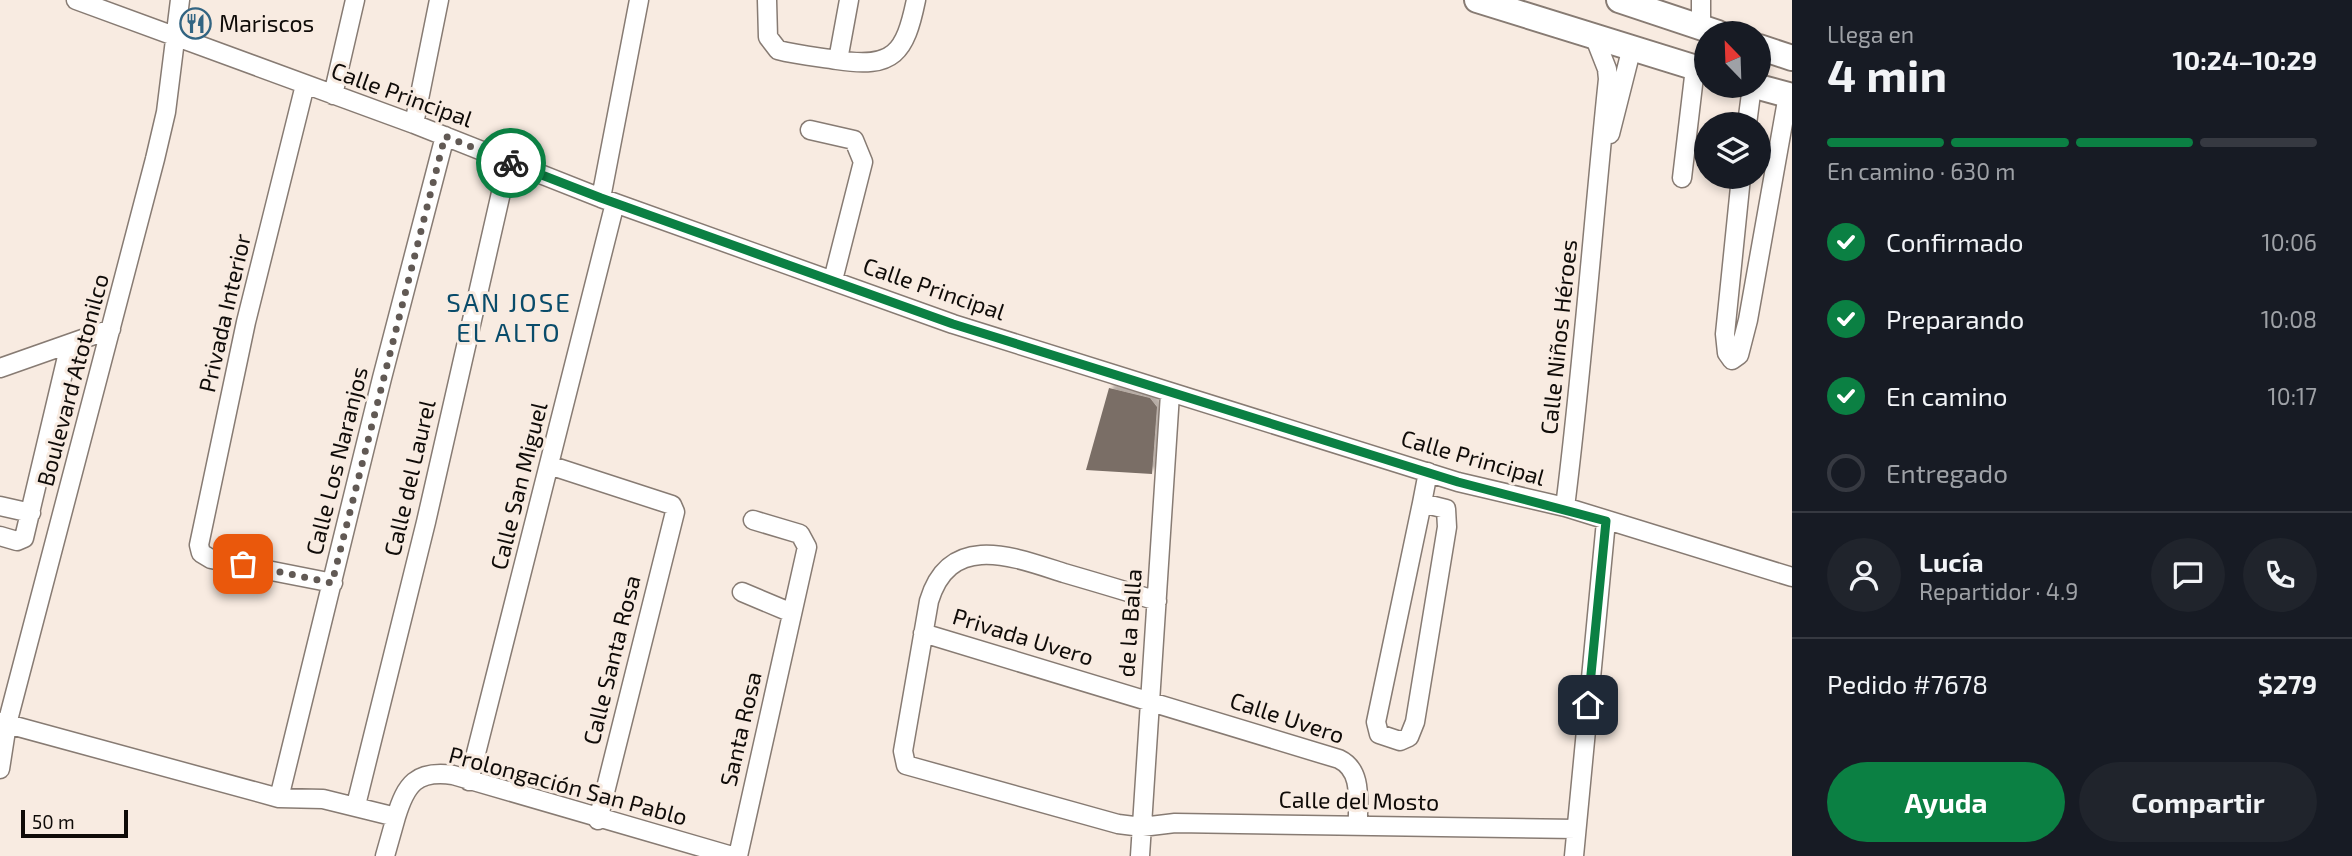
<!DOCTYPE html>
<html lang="es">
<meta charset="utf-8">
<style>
body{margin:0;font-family:"Exo 2",sans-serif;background:#20242c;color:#f1f3f6;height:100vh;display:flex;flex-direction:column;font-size:26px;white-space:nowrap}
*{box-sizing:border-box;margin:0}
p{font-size:23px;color:#9ea1a6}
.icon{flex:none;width:38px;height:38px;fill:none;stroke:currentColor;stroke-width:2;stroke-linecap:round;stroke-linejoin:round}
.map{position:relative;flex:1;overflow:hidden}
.details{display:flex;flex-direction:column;background:#171b24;width:560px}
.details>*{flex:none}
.needle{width:46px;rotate:337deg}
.tools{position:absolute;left:1694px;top:21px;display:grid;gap:14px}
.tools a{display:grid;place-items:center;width:77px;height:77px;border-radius:50%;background:#171b24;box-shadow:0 4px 10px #0003;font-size:35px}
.scale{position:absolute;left:21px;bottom:18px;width:107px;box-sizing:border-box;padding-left:7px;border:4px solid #0f0b08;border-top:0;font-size:19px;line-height:24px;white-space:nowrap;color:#0f0b08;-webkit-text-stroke:5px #f8ebe1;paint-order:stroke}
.pin{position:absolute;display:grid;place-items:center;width:60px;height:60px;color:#fff;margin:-30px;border-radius:14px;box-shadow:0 4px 10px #0006}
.courier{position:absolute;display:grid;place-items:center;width:70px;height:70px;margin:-35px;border:5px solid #0b8043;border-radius:50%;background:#fff;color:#222;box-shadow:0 2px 9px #0007}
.head em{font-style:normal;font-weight:700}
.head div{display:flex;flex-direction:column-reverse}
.head{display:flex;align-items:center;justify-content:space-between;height:119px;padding:0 35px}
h1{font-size:46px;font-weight:700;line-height:52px}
.bar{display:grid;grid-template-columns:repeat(4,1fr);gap:10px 7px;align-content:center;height:84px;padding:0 35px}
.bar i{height:9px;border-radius:5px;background:#363941}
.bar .current{background:#0b8043}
.bar p{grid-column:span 4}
.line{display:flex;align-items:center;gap:18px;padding:0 35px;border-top:2px solid #363941}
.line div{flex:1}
.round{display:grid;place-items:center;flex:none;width:74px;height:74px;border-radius:37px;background:#20242c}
ol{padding:0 35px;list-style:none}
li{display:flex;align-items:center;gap:21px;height:77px}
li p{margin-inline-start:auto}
li .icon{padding:7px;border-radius:50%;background:#0b8043;color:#fff;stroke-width:4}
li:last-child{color:#9ea1a6}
li i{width:38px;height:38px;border:4px solid #363941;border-radius:50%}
.cta{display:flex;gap:14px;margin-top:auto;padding:14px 35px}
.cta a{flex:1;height:80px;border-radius:42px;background:#0b8043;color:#fff;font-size:28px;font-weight:700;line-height:80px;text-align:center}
.cta a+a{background:#20242c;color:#f1f3f6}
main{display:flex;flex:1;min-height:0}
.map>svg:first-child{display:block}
.building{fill:#7a6e66;filter:url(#shadow)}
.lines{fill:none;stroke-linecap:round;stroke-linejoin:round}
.minor-casing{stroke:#877b73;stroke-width:21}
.highway-casing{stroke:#877b73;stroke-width:28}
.minor{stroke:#fff;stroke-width:18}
.highway{stroke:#fff;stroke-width:24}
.done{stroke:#615954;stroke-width:7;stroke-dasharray:0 12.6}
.route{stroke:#0b8043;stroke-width:9}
.labels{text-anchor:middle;stroke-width:6;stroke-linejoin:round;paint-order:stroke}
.poi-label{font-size:23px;fill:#0f0b08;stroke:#f8ebe1;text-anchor:start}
.street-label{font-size:23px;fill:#0f0b08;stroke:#f8ebe1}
.quarter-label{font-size:26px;letter-spacing:2px;fill:#094b6a;stroke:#f8ebe1}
</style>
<main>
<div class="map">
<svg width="1792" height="856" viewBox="0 0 1792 856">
<defs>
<filter id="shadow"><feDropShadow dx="5" dy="-5" stdDeviation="2" flood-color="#0004"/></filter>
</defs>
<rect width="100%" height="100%" fill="#f8ebe1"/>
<path class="building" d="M 1109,388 L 1150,398 L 1157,407 L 1152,474 L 1086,470 Z"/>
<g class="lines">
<defs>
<path id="minor" d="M 76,0 L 414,124 L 601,198 L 953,324 L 1458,482 L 1565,507 L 1792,577
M 767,0 L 768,37 L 778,50 C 797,55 818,57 837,60 C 894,69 905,53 916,0
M 1701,28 L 1701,0
M 838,60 L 849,0
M 305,85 L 246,322 L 199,545 L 201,553 L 211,559 L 333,583
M 333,95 L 355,0
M 414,124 L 439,0
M 1747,124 L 1752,86
M 810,130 L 854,140 L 863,162 L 833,280
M 1610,134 L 1632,47
M 1741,177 L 1725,334 L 1727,353 L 1732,360 L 1739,355 L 1748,320 L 1788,95
M 1682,178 L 1695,68
M 601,198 L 639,0
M 0,368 L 111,329
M 549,465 L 672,505 L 675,512 L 598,820
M 1422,503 L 1446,509 L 1447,527 L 1415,722 L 1409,737 L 1400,741 L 1379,734 L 1376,722 L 1422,503 L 1428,472
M 0,506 L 31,513
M 1565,507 C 1583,365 1593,222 1608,79 L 1607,69 L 1594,36
M 0,536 L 17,541 L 24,538 L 70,344
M 742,592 L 792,613
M 1157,601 C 1126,591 1095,582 1064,573 C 1014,557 950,531 929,601 L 903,751 L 906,765 L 1118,824 L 1142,827 L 1175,823 L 1576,829
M 923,633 L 1339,759 C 1364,771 1357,803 1358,826
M 0,722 L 279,798 L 323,799 L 396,817 C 406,784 416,770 453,775 L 732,856
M 0,769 L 7,724 L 155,159 L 166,112 L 180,0
M 469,781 L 615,203
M 279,798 L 382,378 L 445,136
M 356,805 L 426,522 L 508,162
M 385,856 L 396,817
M 738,856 L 807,547 L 800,534 L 753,520
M 1140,856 L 1170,394
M 1574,856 L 1606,521"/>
<path id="highway" d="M 1477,0 L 1706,71
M 1619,0 L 1718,33
M 1759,47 L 1792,58
M 1755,86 L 1792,96"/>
</defs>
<use href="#minor" class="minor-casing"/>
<use href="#highway" class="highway-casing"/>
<use href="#minor" class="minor"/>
<use href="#highway" class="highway"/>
</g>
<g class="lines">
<path class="done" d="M 243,564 L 332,583 L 445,136 L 511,163"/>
<path class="route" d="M 511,163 L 601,198 L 953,324 L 1458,482 L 1606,521 L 1588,705"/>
</g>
<defs>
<symbol id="restaurant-ring" viewBox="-11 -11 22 22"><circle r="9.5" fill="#f8ebe1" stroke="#326482" stroke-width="1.5"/><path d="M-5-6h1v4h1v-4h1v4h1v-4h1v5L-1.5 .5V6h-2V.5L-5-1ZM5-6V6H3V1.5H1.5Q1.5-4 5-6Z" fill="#326482"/></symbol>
</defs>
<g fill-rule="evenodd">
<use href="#restaurant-ring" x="178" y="6" width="35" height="35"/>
</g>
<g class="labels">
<g class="poi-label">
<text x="219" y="32">Mariscos</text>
</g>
<g class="street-label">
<text transform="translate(402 95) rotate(20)" y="8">Calle Principal</text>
<text transform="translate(934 289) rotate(19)" y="8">Calle Principal</text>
<text transform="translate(225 313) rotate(-77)" y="8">Privada Interior</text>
<text transform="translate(1559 337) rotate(-84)" y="8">Calle Niños Héroes</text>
<text transform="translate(73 380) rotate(-75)" y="8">Boulevard Atotonilco</text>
<text transform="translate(1473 458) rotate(16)" y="8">Calle Principal</text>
<text transform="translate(337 461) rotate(-76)" y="8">Calle Los Naranjos</text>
<text transform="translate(410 478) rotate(-77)" y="8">Calle del Laurel</text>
<text transform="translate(519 486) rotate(-76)" y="8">Calle San Miguel</text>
<text transform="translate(1130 623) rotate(-86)" y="8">de la Balla</text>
<text transform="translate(1023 637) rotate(17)" y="8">Privada Uvero</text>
<text transform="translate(612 660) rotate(-76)" y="8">Calle Santa Rosa</text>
<text transform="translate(1287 718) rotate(18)" y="8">Calle Uvero</text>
<text transform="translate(741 729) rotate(-77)" y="8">Santa Rosa</text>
<text transform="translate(568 786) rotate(15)" y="8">Prolongación San Pablo</text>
<text transform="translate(1359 801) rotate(1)" y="8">Calle del Mosto</text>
</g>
<g class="quarter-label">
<text x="509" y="312">SAN JOSE<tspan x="509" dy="30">EL ALTO</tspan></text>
</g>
</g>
</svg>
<div class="tools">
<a><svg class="needle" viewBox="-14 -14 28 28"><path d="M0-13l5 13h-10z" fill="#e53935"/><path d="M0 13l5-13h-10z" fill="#9ea1a6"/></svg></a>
<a><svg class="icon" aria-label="layers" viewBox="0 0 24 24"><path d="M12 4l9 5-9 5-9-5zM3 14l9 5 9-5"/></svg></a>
</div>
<div class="scale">50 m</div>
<div class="pin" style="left:243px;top:564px;background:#ea580c"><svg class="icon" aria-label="bag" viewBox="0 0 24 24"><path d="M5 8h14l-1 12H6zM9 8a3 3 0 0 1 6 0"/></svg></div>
<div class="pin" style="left:1588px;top:705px;background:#1f2937"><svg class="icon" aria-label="home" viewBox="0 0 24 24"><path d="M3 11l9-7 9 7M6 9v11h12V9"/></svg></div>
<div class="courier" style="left:511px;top:163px"><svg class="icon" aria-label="bike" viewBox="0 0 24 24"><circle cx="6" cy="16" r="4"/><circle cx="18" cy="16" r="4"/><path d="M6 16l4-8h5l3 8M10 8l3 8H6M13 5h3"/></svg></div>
</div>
<section class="details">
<div class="head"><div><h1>4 min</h1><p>Llega en</p></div><em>10:24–10:29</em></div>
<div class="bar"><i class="current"></i><i class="current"></i><i class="current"></i><i></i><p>En camino · 630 m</p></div>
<ol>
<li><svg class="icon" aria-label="check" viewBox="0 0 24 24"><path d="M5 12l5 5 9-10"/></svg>Confirmado<p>10:06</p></li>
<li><svg class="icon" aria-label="check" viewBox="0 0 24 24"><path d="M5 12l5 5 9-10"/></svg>Preparando<p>10:08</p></li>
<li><svg class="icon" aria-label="check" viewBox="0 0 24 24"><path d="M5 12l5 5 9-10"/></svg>En camino<p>10:17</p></li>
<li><i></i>Entregado</li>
</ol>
<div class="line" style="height:126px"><a class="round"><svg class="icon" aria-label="person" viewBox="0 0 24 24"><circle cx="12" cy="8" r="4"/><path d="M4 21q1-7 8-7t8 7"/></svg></a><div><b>Lucía</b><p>Repartidor · 4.9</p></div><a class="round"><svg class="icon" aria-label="chat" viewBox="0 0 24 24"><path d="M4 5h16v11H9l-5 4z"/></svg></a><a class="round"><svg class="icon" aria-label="phone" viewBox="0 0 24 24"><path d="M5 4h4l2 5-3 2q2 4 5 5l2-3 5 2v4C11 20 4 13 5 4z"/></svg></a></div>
<div class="line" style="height:91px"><div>Pedido #7678</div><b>$279</b></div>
<div class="cta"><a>Ayuda</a><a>Compartir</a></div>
</section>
</main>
